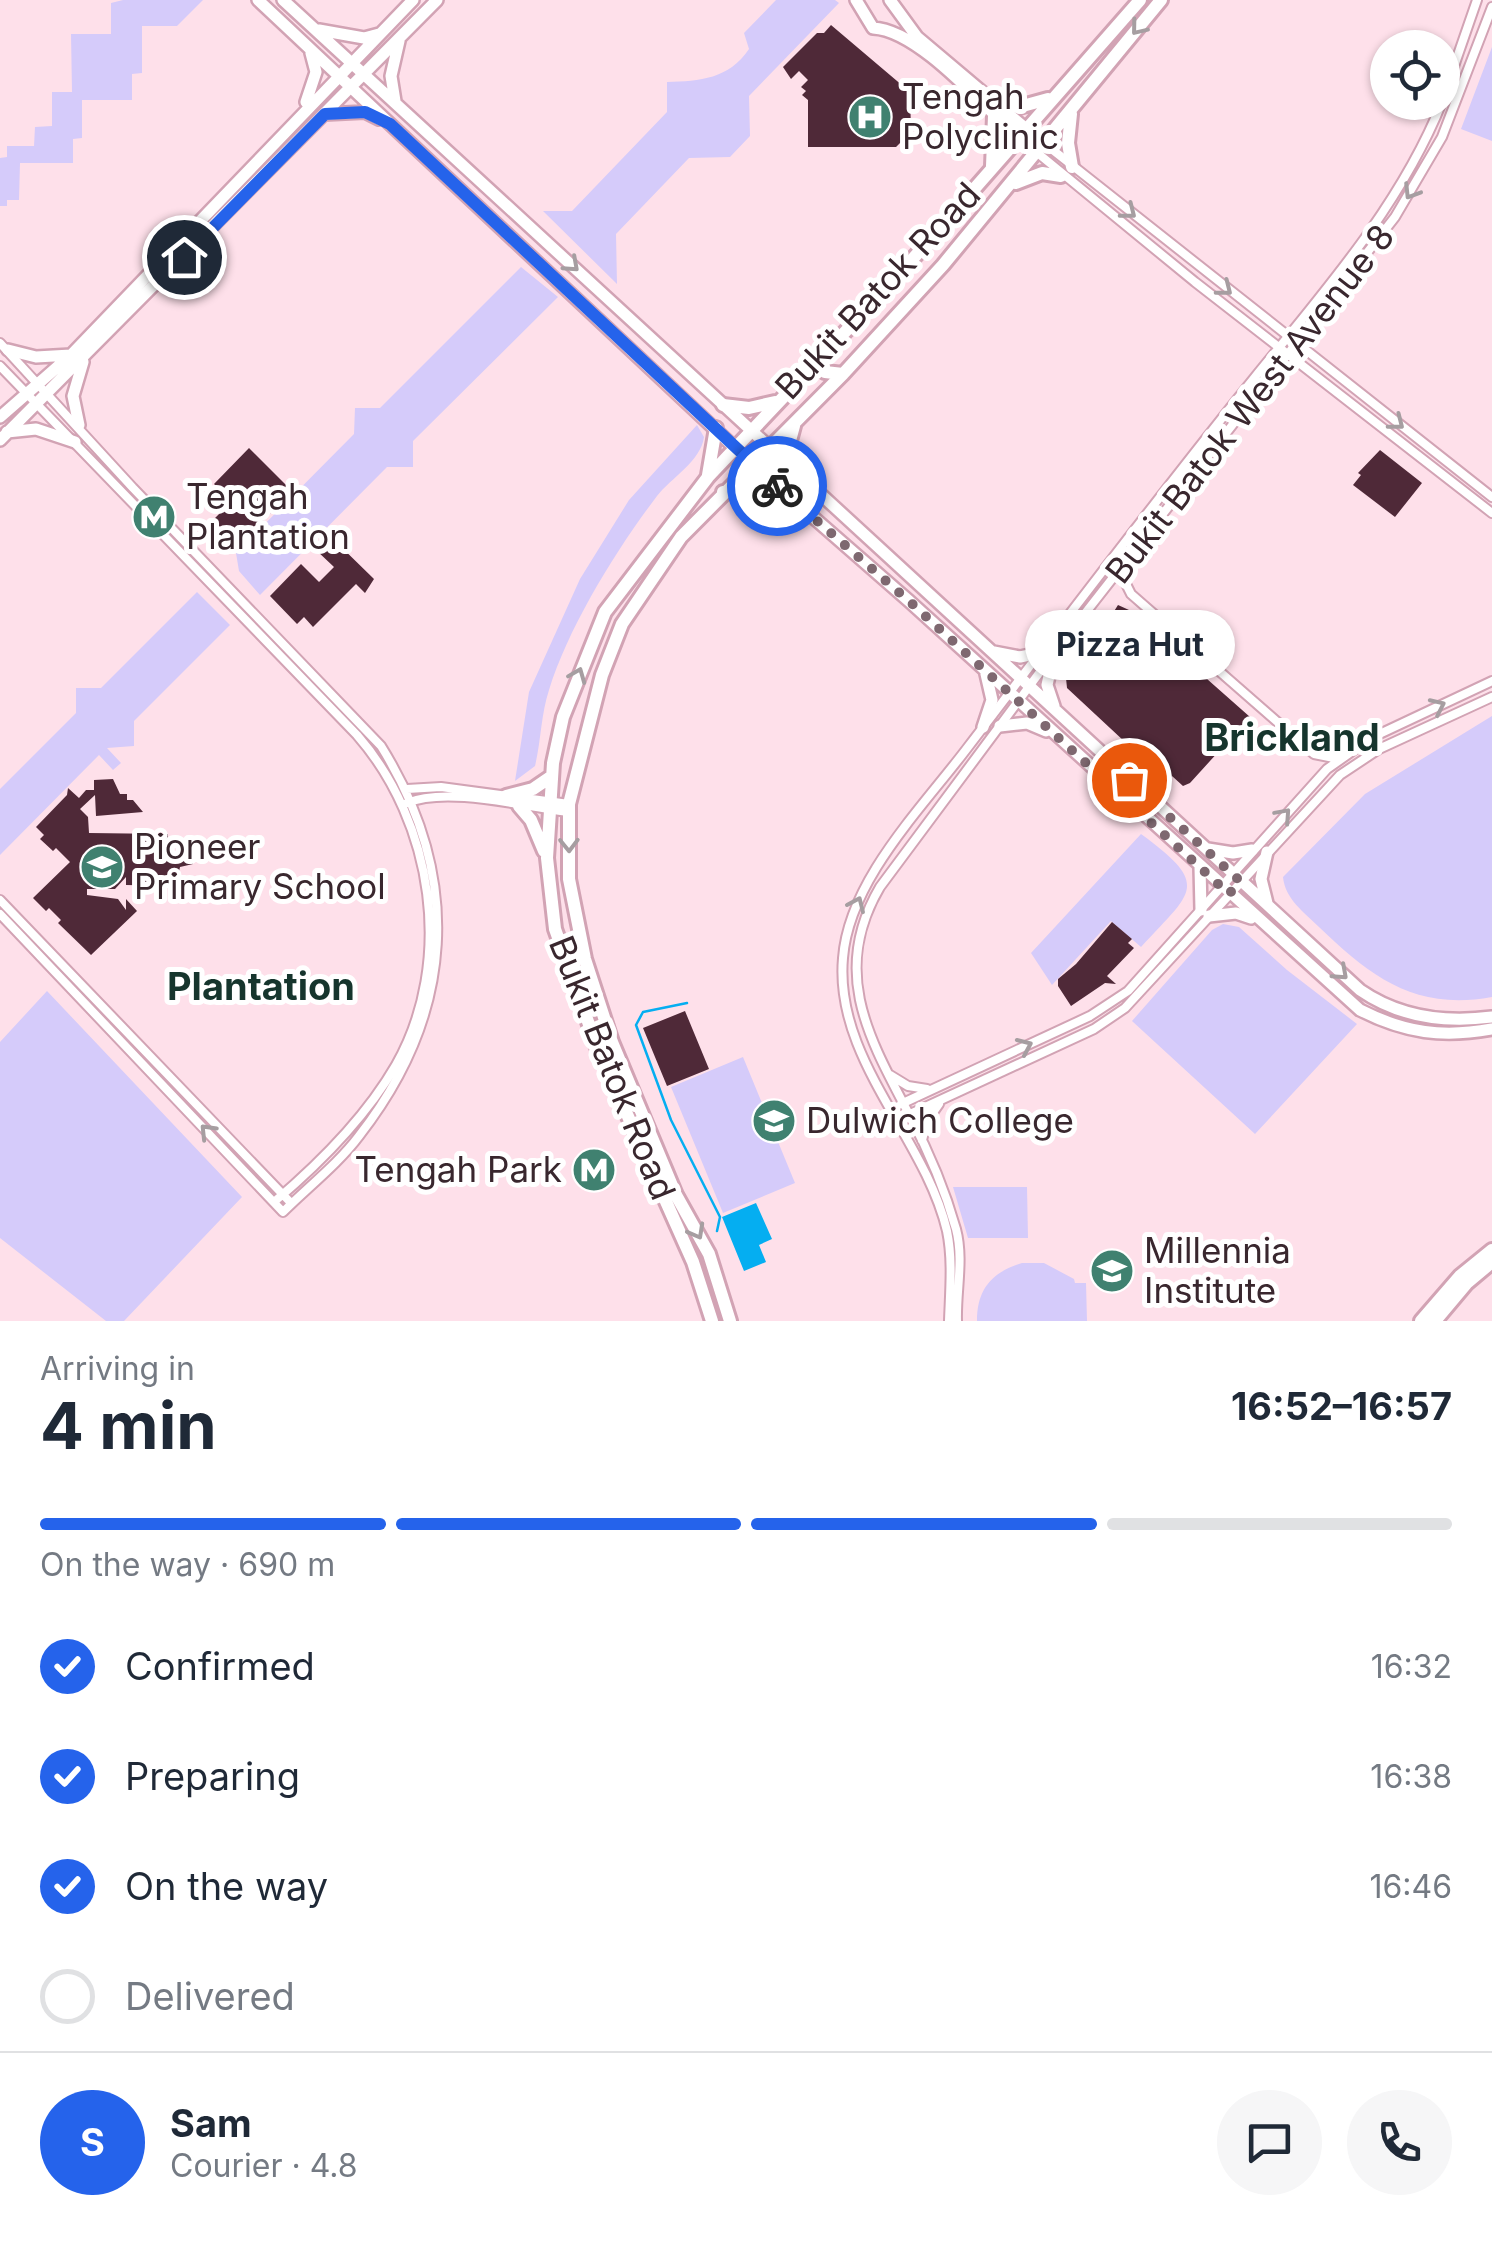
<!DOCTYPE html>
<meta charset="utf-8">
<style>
body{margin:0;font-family:Inter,sans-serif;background:#f6f6f7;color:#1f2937;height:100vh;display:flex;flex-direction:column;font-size:38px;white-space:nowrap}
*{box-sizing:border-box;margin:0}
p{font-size:32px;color:#747a83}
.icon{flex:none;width:55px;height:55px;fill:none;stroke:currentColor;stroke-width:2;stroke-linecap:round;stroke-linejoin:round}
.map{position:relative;height:1321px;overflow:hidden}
.sheet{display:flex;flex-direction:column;background:#fff;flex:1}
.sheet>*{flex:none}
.fabs{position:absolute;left:1370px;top:30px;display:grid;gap:20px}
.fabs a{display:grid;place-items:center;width:90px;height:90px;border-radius:50%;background:#fff;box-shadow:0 2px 8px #0004;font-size:50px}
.pin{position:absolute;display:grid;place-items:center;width:85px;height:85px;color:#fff;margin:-42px;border:5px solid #fff;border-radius:50%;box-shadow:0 2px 10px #0007}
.courier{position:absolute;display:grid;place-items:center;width:100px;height:100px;margin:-50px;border:8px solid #2563eb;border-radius:50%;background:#fff;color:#222;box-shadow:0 2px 12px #0007}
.bubble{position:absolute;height:70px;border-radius:35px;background:#fff;box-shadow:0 2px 8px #0004;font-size:32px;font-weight:700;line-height:70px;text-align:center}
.headline em{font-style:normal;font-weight:700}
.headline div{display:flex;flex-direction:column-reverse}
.headline{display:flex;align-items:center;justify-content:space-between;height:170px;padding:0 40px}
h1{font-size:65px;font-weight:700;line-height:75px}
.bar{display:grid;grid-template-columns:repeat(4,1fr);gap:15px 10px;align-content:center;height:120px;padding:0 40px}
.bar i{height:12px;border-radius:8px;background:#e0e1e3}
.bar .on{background:#2563eb}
.bar p{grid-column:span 4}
.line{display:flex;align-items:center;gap:25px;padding:0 40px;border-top:2px solid #e0e1e3}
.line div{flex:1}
.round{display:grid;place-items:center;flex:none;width:105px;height:105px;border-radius:52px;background:#f6f6f7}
ol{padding:0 40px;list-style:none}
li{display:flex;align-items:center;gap:30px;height:110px}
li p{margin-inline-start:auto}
li .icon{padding:10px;border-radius:50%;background:#2563eb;color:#fff;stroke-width:4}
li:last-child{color:#747a83}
li i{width:55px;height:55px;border:5px solid #e0e1e3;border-radius:50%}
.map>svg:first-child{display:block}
.green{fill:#d5cbfa}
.water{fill:#05aef1}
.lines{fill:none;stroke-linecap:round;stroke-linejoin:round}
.stream{stroke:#05aef1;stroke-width:2.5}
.building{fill:#4f2938}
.street-casing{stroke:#d2a3b4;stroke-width:12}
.secondary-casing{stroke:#d2a3b4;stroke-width:16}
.primary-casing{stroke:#d2a3b4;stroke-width:18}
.street{stroke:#fff;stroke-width:8}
.secondary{stroke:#fff;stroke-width:11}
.primary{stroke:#fff;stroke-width:12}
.oneway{stroke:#a69ea1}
.done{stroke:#7e6870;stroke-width:10;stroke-dasharray:0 18}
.route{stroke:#2563eb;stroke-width:12}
.labels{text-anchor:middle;stroke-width:10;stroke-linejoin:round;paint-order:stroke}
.poi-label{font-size:35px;fill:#39272e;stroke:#fff;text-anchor:start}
.street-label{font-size:35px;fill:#39272e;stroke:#fff}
.neighbourhood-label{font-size:38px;font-weight:bold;fill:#16352d;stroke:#fff}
</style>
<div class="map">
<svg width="1492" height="1321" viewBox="0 0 1492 1321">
<rect width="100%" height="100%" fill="#fee0ea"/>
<path class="green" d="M 123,0 L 203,0 L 177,26 L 142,26 L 142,73 L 132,74 L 132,100 L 82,100 L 82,138 L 73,139 L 73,163 L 20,163 L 19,200 L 7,200 L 7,206 L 0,206 L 0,158 L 7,157 L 7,146 L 34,146 L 35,127 L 52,126 L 52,92 L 72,92 L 71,34 L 111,34 L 111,3 Z
M 776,0 L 835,0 L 839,3 L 749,96 L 750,136 L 730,157 L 689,158 L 616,234 L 617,284 L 543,211 L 572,211 L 667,112 L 667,82 C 700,81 729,79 749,49 L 744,33 Z
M 1492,47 L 1492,141 L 1461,129 Z
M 521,267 L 558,297 L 413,441 L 413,467 L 387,467 L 260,595 L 239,571 L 236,553 L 354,434 L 355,408 L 380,408 Z
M 697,425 L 704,437 C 701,461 671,478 657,496 C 616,550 569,626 549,690 C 541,714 541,741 535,766 L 515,781 L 529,692 L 580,579 L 629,500 Z
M 197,592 L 230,625 L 134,721 L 134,746 L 107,748 L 121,763 L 113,770 L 99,755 L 0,855 L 0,789 L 76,713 L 76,688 L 101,688 Z
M 1492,716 L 1492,997 C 1415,1011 1371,977 1319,927 C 1304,912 1285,899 1283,877 L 1365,794 Z
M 1141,834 C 1212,886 1192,891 1141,947 L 1111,921 L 1052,985 L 1031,953 Z
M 1223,924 L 1239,927 L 1287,970 L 1357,1024 L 1255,1134 L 1132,1021 L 1212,930 Z
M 47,991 L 242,1197 L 124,1321 L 106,1321 L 0,1238 L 0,1042 Z
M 743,1057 L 795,1183 L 723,1213 L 671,1087 Z
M 953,1187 L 1027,1187 L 1028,1238 L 968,1238 Z
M 1022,1263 L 1044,1263 L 1074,1279 L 1075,1283 L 1086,1283 L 1087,1321 L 977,1321 C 977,1289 992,1272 1022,1263 Z"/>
<path class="water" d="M 756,1203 L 772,1239 L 759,1245 L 766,1262 L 744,1271 L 722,1217 Z"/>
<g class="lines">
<path class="stream" d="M 687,1003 L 643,1012 L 636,1025 L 671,1120 L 720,1217 L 717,1231"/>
</g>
<path class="building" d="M 831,25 L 910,92 L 911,132 L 896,147 L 808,147 L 808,100 L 802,95 L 806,91 L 801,87 L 808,80 L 799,71 L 791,79 L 783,67 L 817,33 L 824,33 Z
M 249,448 L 292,491 L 245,539 L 241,536 L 235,542 L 213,520 L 232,501 L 214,484 Z
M 1380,450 L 1422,483 L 1395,517 L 1353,485 L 1361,475 L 1358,473 Z
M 330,536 L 374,579 L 365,593 L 356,584 L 313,627 L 304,617 L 297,624 L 270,596 L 301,564 L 319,582 L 334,567 L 316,550 Z
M 1118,605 L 1129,610 L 1250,717 L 1190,783 L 1183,786 L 1172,776 L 1168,782 L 1067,688 L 1066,678 L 1096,640 Z
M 113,779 L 120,794 L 127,794 L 127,800 L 133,800 L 143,812 L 96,816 L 95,795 L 80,809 L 88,817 L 89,833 L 168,834 L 167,847 L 176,853 L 181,849 L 193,864 L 180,867 L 176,886 L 126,885 L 126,877 L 115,889 L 87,889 L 87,895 L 118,899 L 126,910 L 126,899 L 137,911 L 91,955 L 58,923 L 61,920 L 49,908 L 46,911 L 33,898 L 70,862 L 56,848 L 53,851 L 40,839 L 44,835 L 36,827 L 67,795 L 68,788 L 79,798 L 86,790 L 94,790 L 94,780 Z
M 1112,922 L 1132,939 L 1128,943 L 1134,948 L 1107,976 L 1116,984 L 1105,983 L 1071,1006 L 1058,986 L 1058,979 L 1076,964 Z
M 685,1011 L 709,1069 L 667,1086 L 643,1028 Z"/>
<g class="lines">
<defs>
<path id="street" d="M 1442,101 L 1477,0
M 1025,128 L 1492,497
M 1018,137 L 1195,282 L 1492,513
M 0,343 L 133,488 L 381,746 C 463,878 455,1013 359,1136 C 338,1164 308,1187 283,1212 L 0,914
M 0,366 L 357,735 C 433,822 455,961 396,1065 C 366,1117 320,1163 274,1202
M 1123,567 L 1125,582 L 1131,594 L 1314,754 L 1339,759
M 407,789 L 441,787 L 569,804
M 407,803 C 447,786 525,807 569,812
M 0,900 L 291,1203
M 890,1075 L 908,1086 L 927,1089
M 901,1104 L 1090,1016 L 1128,991 L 1327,769 L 1371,738 L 1492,681
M 906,1116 L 1094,1029 L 1125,1008 L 1340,775 L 1379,749 L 1492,697
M 922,1140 L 927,1121 L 939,1104
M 949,1321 C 950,1291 953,1260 947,1231 C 925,1137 834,1059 843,958 C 849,880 922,808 968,747 C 1063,623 1157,498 1255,377 C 1324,292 1401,205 1442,102
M 957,1321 C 956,1291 964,1259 956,1229 C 945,1190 929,1152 910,1116 C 869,1038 830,972 880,887 L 1054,653 L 1395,217 L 1442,137 L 1492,7"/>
<path id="secondary" d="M 258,0 L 751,463 L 909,601 L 1360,1010 C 1405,1033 1443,1038 1492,1029
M 283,0 L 1360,990 C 1399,1017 1446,1023 1492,1017
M 856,0 L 873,28 C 919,30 983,106 1018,137
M 890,0 L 917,37 L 1025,128
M 319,30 L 364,38 L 379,34
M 395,101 L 391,76 L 399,41
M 306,102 L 316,72 L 311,53
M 325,114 L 365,112 L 379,119
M 8,350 L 36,357 L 71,355
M 0,417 L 71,355 L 413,0
M 79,425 L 73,396 L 83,362
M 7,432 L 36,429 L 75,442
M 0,440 L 437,0
M 994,652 L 1020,657 L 1039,653
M 1054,706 L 1047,685 L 1054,653
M 1000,726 L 1027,723 L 1046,731
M 983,727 L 992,700 L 986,674
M 1208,849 L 1233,853 L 1252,850
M 1267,852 L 1261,879 L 1267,903
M 1200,867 L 1201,910
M 1209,916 L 1236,913 L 1251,918"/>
<path id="primary" d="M 997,104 L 1019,107 L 1048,99
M 1071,114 L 1068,143 L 1072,167
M 992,166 L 994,116
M 1016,183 L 1042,173 L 1061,176
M 821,355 L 825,372 L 843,374
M 723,405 L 749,408 L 775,402
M 793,468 L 788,448 L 794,426
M 708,475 L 716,428
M 723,492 L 761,488 L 785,493
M 506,796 L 533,789 L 552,776
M 519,806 L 531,820 L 544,851
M 712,1321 L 693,1262 L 597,1047 L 555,929 L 547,858 L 553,763 L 563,717 L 605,612 L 708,477 L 896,278 L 1140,0
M 730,1321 L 709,1254 L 676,1195 L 612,1042 L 585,959 L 569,879 L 569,804 L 602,675 L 622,624 L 681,537 L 843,374 L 943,265 L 1161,0
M 1421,1321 L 1460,1276 L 1492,1250
M 1435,1321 L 1467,1283 L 1492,1262"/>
</defs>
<use href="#street" class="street-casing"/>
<use href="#secondary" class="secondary-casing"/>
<use href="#primary" class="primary-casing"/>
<use href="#street" class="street"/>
<use href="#secondary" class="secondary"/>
<use href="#primary" class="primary"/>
</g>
<defs><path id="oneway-chevron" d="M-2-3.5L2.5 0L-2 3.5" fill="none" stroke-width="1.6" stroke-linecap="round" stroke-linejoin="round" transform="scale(2.5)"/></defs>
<g class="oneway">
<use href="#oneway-chevron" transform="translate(1138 28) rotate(129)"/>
<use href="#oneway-chevron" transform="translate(1411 192) rotate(122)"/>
<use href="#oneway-chevron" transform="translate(1129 212) rotate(38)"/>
<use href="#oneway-chevron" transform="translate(572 265) rotate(42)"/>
<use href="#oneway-chevron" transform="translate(1225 289) rotate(38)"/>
<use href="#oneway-chevron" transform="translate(1397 423) rotate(38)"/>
<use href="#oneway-chevron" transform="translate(578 675) rotate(-68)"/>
<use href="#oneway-chevron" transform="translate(1438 706) rotate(-25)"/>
<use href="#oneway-chevron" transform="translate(1284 815) rotate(-48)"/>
<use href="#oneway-chevron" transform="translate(569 845) rotate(89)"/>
<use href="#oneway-chevron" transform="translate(857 904) rotate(-66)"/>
<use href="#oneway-chevron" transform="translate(1341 973) rotate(42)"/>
<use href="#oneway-chevron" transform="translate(1025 1046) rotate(-24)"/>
<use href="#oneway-chevron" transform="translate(207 1131) rotate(-134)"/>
<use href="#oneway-chevron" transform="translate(697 1232) rotate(61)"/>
</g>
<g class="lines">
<path class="done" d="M 777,486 L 909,601 L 1229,894 L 1240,881 L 1129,780"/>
<path class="route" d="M 184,257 L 325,114 L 365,112 L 390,124 L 777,486"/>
</g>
<defs>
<symbol id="hospital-disc" viewBox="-11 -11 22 22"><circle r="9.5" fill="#408170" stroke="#fff"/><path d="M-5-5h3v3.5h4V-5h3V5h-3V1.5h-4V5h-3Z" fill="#fff"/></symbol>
<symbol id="metro-disc" viewBox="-11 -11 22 22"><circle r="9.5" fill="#408170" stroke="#fff"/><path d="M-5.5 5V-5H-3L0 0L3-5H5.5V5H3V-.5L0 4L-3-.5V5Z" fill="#fff"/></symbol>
<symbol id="school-disc" viewBox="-11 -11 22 22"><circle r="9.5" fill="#408170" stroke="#fff"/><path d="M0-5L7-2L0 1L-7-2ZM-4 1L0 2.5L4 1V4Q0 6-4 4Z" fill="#fff"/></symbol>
<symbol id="university-disc" viewBox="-11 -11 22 22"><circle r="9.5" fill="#408170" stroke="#fff"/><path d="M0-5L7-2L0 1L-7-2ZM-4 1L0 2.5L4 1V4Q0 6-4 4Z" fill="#fff"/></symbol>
</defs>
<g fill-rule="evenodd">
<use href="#hospital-disc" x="845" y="92" width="50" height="50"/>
<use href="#metro-disc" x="129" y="492" width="50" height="50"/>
<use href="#school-disc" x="77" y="842" width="50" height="50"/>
<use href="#school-disc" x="749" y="1096" width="50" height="50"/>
<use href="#metro-disc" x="569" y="1145" width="50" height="50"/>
<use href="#university-disc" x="1087" y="1246" width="50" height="50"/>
</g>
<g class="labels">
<g class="poi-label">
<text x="902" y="109">Tengah<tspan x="902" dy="40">Polyclinic</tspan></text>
<text x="186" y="509">Tengah<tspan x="186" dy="40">Plantation</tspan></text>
<text x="134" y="859">Pioneer<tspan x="134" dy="40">Primary School</tspan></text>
<text x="806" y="1133">Dulwich College</text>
<text x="562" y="1182" text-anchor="end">Tengah Park</text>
<text x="1144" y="1263">Millennia<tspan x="1144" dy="40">Institute</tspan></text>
</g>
<g class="street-label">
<text transform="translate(878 291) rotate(-47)" y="12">Bukit Batok Road</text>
<text transform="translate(1250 404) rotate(-52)" y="12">Bukit Batok West Avenue 8</text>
<text transform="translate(612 1068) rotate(68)" y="12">Bukit Batok Road</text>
</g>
<g class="neighbourhood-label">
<text x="1292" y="751">Brickland</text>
<text x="261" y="1000">Plantation</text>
</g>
</g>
</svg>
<div class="fabs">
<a><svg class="icon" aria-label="locate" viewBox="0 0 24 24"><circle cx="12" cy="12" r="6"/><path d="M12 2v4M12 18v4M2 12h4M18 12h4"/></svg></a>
</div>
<div class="pin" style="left:1129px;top:780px;background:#ea580c"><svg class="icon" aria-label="bag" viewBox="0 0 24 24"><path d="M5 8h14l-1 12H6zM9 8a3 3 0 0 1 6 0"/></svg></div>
<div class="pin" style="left:184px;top:257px;background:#1f2937"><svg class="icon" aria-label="home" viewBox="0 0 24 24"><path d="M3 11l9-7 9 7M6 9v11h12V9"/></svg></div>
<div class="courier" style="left:777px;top:486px"><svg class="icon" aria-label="bike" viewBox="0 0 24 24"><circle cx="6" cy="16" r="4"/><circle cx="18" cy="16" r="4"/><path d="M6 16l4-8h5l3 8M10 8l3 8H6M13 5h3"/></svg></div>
<div class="bubble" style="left:1025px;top:610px;width:210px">Pizza Hut</div>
</div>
<section class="sheet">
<div class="headline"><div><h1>4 min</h1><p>Arriving in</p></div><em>16:52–16:57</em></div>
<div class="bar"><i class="on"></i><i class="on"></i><i class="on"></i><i></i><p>On the way · 690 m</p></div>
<ol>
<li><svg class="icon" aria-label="check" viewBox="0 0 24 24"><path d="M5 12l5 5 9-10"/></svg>Confirmed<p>16:32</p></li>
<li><svg class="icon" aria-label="check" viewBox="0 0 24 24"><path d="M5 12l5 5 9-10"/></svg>Preparing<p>16:38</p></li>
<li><svg class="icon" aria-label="check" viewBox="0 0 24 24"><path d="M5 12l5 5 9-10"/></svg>On the way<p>16:46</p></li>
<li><i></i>Delivered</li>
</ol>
<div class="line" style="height:180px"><b class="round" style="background:#2563eb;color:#fff">S</b><div><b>Sam</b><p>Courier · 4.8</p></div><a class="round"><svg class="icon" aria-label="chat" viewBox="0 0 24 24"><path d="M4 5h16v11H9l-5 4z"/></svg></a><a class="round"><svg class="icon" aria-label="phone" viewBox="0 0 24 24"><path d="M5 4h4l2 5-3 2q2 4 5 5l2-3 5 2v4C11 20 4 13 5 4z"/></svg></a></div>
</section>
